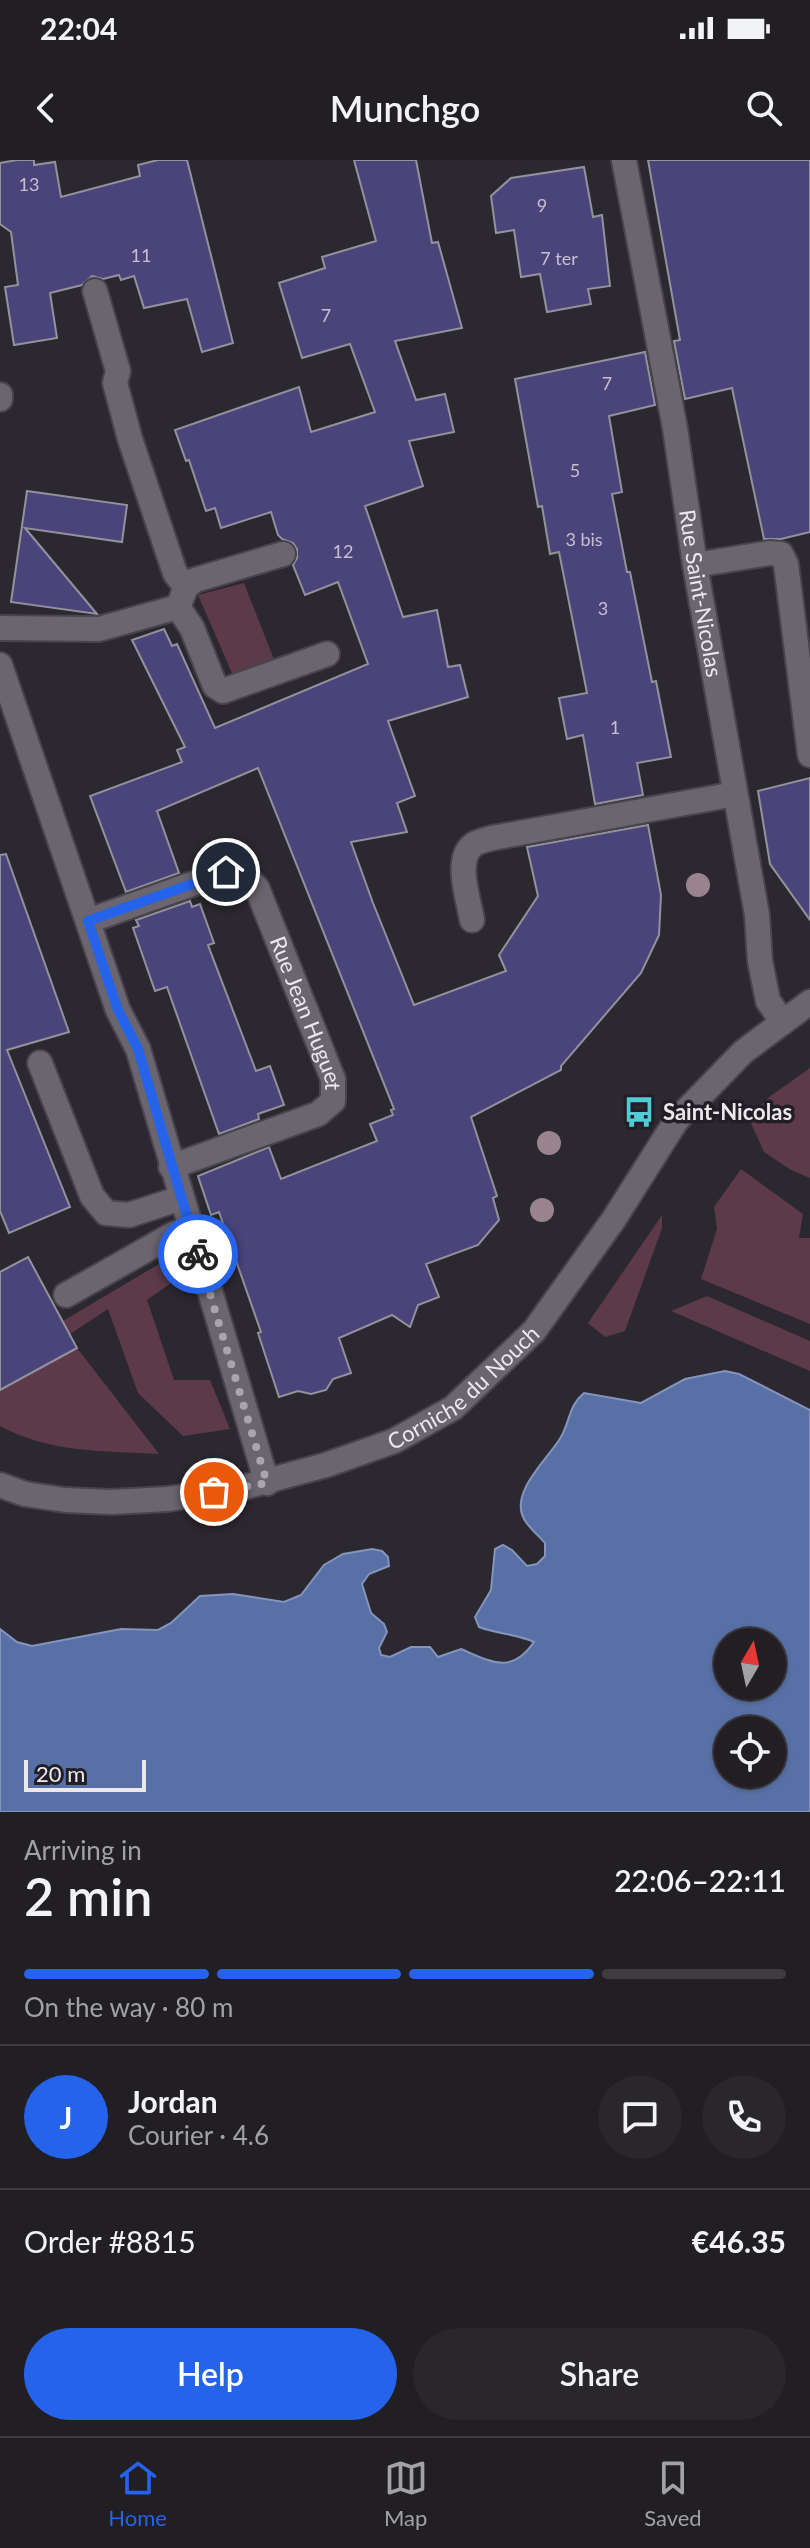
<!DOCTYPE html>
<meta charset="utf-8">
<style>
body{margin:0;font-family:Lato,sans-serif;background:#29272c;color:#f1f3f6;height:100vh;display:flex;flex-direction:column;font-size:30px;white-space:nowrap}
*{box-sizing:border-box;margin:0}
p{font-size:26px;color:#a2a2a6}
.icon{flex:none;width:44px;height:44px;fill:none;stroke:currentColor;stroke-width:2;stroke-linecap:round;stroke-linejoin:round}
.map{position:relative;height:1652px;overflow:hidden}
.side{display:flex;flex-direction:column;background:#211e24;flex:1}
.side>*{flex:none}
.needle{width:52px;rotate:9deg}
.controls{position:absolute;left:714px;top:1468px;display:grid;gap:16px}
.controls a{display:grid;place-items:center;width:72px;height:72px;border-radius:50%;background:#211e24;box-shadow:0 2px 6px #0004,0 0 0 2px #3e3c41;font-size:40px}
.scale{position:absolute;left:24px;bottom:20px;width:122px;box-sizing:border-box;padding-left:8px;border:4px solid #ece9ee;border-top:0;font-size:22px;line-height:28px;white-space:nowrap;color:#ece9ee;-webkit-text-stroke:6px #221e26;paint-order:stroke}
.pin{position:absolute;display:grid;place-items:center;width:68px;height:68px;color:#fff;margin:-34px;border:4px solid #fff;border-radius:50%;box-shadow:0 2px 8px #0007}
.courier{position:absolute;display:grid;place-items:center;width:80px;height:80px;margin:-40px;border:6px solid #2563eb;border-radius:50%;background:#fff;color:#222;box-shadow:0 2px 10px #0007}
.overview em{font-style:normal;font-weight:600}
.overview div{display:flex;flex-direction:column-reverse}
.overview{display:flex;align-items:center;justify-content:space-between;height:136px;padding:0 24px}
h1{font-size:52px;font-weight:600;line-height:60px}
.bar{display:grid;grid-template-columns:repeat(4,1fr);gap:12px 8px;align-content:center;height:96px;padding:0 24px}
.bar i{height:10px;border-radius:6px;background:#3e3c41}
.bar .active{background:#2563eb}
.bar p{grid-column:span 4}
.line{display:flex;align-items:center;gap:20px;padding:0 24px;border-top:2px solid #3e3c41}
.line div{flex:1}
.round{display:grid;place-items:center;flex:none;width:84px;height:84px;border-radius:42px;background:#29272c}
.primary-button{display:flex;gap:16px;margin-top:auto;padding:16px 24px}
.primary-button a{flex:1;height:92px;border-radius:48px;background:#2563eb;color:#fff;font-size:32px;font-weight:600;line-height:92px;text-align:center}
.primary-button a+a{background:#29272c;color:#f1f3f6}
.status{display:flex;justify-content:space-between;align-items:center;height:56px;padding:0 40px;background:#211e24;direction:ltr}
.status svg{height:22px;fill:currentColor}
header{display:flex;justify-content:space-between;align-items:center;height:104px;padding:0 24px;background:#211e24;font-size:36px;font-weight:600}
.dock{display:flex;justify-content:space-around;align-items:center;height:112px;border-top:2px solid #3e3c41;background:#211e24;font-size:22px;color:#a2a2a6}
.dock a{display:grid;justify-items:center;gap:4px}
.dock .active{color:#2563eb}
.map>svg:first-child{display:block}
.green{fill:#5d3a4a}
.water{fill:#5970a6;stroke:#8594bc;stroke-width:2;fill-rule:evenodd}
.building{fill:#4b447a;stroke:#92929d;stroke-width:2}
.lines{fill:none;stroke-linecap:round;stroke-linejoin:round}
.minor-casing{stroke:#48444b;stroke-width:28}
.minor{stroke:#6a656f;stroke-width:24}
.tree{fill:#99838f}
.done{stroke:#a9a5ac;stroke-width:8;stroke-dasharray:0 14.4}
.route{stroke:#2563eb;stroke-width:10}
.labels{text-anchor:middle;stroke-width:7;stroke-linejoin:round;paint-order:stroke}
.number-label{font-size:18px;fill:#c4c0d1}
.street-label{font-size:22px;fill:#ece9ee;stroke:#221e26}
.poi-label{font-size:22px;font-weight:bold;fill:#ece9ee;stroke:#221e26;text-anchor:start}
</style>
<div class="status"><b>22:04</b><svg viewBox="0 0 49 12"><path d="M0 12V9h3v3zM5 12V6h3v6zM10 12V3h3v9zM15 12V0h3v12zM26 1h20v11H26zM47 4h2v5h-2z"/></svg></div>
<header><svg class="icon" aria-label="back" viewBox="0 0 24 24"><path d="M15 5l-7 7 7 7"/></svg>Munchgo<svg class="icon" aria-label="search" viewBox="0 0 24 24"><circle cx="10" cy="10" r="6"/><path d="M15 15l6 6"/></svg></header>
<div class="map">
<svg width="810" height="1652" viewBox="0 0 810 1652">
<rect width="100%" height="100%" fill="#2c2830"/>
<path class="green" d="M 244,423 L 275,502 L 235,520 L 198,435 Z
M 810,908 L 810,1018 L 791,1010 L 764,992 L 750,961 L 765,940 Z
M 741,1009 L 803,1054 L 799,1078 L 810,1078 L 810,1164 L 701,1119 L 717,1069 L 714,1047 Z
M 662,1055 L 662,1068 L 625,1171 L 605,1177 L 588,1163 Z
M 164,1101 L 178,1103 L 181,1116 L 147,1140 L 174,1220 L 210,1220 L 230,1269 L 183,1276 L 138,1233 L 108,1149 L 70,1174 L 63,1161 Z
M 707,1136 L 810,1181 L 810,1211 L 671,1151 Z
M 77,1188 L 159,1294 C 105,1291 49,1293 0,1266 L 0,1230 Z"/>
<path class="water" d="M 725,1211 L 739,1214 L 810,1250 L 810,1652 L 0,1652 L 0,1469 L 17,1482 L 32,1486 L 121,1469 L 158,1470 L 171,1463 L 200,1436 L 233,1434 L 284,1442 L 301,1435 L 324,1405 L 343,1394 L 372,1389 L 382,1391 L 388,1397 L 389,1406 L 369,1414 L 362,1424 L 371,1453 L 384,1464 L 387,1472 L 379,1488 L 381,1495 L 390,1497 L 411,1487 L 430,1487 L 438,1497 L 461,1489 C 492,1502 511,1515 534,1482 C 517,1474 497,1474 479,1467 L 475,1457 L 491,1430 L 495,1389 L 503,1385 L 512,1390 L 527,1406 L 537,1404 L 545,1396 L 545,1383 C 539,1376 529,1368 524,1359 C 509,1332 549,1298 561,1277 C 570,1261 569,1245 584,1233 L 641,1243 L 685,1219 ZM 728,1482 L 772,1482 L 772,1526 L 728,1526 ZM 728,1570 L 772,1570 L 772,1614 L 728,1614 Z"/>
<path class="building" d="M 17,0 L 34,0 L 34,5 L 55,2 L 61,37 L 140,16 L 138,5 L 158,0 L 187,0 L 233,183 L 202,192 L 187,139 L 144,148 L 134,116 L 121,120 L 119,115 L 103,119 L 92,116 L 82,125 L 50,133 L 57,178 L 14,185 L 5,127 L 18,125 L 11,72 L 0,64 L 0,3 Z
M 354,0 L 416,0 L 432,83 L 438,82 L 462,168 L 395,181 L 416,240 L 445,234 L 454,272 L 409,281 L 423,326 L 365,346 L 403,457 L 437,450 L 448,507 L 460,505 L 468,537 L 388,561 L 415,636 L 397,643 L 407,672 L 351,682 L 373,743 L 414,845 L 506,811 L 499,795 L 538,736 L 527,687 L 648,665 L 661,735 L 659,775 L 641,813 L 561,906 L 561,910 L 471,957 L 497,1036 L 493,1038 L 499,1060 L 478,1085 L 426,1104 L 439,1137 L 418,1145 L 410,1167 L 392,1155 L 339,1178 L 351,1213 L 333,1219 L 326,1230 L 311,1234 L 298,1231 L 279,1237 L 258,1173 L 261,1172 L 219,1052 L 211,1055 L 198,1016 L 269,987 L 281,1019 L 377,981 L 370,964 L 393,955 L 391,950 L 394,949 L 258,608 L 157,651 L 179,713 L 126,732 L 90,636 L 182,602 L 177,590 L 185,587 L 132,480 L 164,469 L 172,486 L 177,484 L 215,568 L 368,504 L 338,422 L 305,435 L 293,405 L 297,398 L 297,389 L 293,383 L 282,379 L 278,375 L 271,352 L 221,368 L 215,348 L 206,351 L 189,300 L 186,301 L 175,270 L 299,227 L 311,272 L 375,252 L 350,184 L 302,198 L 279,123 L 325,108 L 322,97 L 376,81 Z
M 648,0 L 810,0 L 810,372 L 781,379 L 764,379 L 732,228 L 685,239 L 674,181 L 680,180 Z
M 584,7 L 593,57 L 602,55 L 610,126 L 588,129 L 591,144 L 547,152 L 540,114 L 521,117 L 514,70 L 496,73 L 491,36 L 511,18 Z
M 645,192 L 655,245 L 609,256 L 622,332 L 612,334 L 627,412 L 630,412 L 652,522 L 656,521 L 671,597 L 637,603 L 643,635 L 595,644 L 583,575 L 567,579 L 559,538 L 587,533 L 559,392 L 550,394 L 542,346 L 538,347 L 515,219 Z
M 27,331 L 127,345 L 122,382 L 25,368 L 97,454 L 11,442 Z
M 810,618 L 810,760 L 770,704 L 758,631 Z
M 6,694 L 69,872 L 7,890 L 70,1047 L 9,1073 L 0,1051 L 0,695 Z
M 190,741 L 192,747 L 200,744 L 214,783 L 208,785 L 256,911 L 270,906 L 284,945 L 258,954 L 259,959 L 219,974 L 167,827 L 155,831 L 133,768 L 139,766 L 136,760 Z
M 28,1097 L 77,1188 L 0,1230 L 0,1112 Z"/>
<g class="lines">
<defs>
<g id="minor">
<path id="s1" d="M 624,0 L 675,268 L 695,405 L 757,755 L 760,801 L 768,841 L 783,862"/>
<path d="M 95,131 L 118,211 L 115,223 L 130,279 L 175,413 L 186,427"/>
<path d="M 0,235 L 0,239"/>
<path d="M 695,405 L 770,393 L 781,394 L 786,404 L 810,595"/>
<path d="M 178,447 L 192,468 L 215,526 L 223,531 L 327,494"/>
<path d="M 0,468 L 99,469 L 178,447 L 186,427 L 195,420 L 283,394"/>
<path d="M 0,505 L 118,850 L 138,889 L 267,1323"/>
<path d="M 472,760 C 469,740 454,700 473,685 C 478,681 486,680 492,678 L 735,634"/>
<path id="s2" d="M 88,761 L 226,712 L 246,716 L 257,728 L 333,919 L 333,941 L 318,954 L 171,1007"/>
<path d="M 40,903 L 92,1036 L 106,1053 L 129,1055 L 181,1038"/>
<path d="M 66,1135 L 174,1074 L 190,1068"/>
<path id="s3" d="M 0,1325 L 25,1334 L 65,1340 L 111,1342 L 168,1339 L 237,1329 L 326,1305 L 394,1281 L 453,1248 L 534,1171 L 614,1059 L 676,961 L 743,892 L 810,842"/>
</g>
</defs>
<use href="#minor" class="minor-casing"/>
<use href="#minor" class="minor"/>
</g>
<g class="tree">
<circle cx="698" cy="725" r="12"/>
<circle cx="549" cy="983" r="12"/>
<circle cx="542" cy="1050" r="12"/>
</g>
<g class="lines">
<path class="done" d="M 198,1094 L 267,1323 L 214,1332"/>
<path class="route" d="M 198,1094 L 138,889 L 118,850 L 88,761 L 226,712"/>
</g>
<defs>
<symbol id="bus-bare" viewBox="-9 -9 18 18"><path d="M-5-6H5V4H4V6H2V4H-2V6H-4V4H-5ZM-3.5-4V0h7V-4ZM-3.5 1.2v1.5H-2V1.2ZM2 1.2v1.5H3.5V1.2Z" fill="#51ccd5" stroke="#221e26" stroke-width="2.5" paint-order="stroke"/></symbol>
</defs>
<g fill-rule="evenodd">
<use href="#bus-bare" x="617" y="930" width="44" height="44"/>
</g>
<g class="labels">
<g class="number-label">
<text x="29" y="31">13</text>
<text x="542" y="52">9</text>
<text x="141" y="102">11</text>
<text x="559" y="105">7 ter</text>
<text x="326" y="162">7</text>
<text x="607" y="230">7</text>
<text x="575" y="317">5</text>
<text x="584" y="386">3 bis</text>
<text x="343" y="398">12</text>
<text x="603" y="455">3</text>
<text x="615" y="574">1</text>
</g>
<g class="street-label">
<text dy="8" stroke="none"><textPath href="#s1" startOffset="440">Rue Saint-Nicolas</textPath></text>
<text dy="8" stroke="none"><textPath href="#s2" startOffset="318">Rue Jean Huguet</textPath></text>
<text dy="8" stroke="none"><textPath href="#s3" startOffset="492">Corniche du Nouch</textPath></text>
</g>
<g class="poi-label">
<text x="663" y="960">Saint-Nicolas</text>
</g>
</g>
</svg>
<div class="controls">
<a><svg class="needle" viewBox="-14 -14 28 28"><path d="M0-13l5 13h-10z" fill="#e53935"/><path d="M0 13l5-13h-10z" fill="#a2a2a6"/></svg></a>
<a><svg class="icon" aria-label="locate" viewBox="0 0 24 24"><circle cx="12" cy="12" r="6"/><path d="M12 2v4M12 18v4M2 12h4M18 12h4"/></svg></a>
</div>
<div class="scale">20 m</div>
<div class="pin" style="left:214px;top:1332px;background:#ea580c"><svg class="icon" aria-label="bag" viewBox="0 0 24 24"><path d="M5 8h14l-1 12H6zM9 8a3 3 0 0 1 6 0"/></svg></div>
<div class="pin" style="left:226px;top:712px;background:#1f2937"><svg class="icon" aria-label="home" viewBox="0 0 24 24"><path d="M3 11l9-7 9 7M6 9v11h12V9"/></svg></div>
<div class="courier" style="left:198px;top:1094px"><svg class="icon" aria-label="bike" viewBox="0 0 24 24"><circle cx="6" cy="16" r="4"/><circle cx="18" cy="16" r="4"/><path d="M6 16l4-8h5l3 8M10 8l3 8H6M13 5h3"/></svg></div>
</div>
<section class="side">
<div class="overview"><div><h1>2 min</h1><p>Arriving in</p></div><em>22:06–22:11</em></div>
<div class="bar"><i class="active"></i><i class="active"></i><i class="active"></i><i></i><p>On the way · 80 m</p></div>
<div class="line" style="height:144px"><b class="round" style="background:#2563eb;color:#fff">J</b><div><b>Jordan</b><p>Courier · 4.6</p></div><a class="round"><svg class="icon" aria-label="chat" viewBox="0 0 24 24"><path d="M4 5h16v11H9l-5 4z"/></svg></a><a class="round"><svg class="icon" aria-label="phone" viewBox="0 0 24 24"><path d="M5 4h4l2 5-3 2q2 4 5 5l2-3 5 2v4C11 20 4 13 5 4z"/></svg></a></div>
<div class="line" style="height:104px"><div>Order #8815</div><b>€46.35</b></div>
<div class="primary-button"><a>Help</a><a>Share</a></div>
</section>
<nav class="dock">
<a class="active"><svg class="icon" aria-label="home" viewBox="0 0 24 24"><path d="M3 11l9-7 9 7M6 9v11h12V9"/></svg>Home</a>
<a><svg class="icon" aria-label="map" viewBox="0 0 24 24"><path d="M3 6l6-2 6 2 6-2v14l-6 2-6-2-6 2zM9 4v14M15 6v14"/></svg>Map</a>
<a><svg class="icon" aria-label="saved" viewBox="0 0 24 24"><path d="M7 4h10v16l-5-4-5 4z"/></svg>Saved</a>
</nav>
